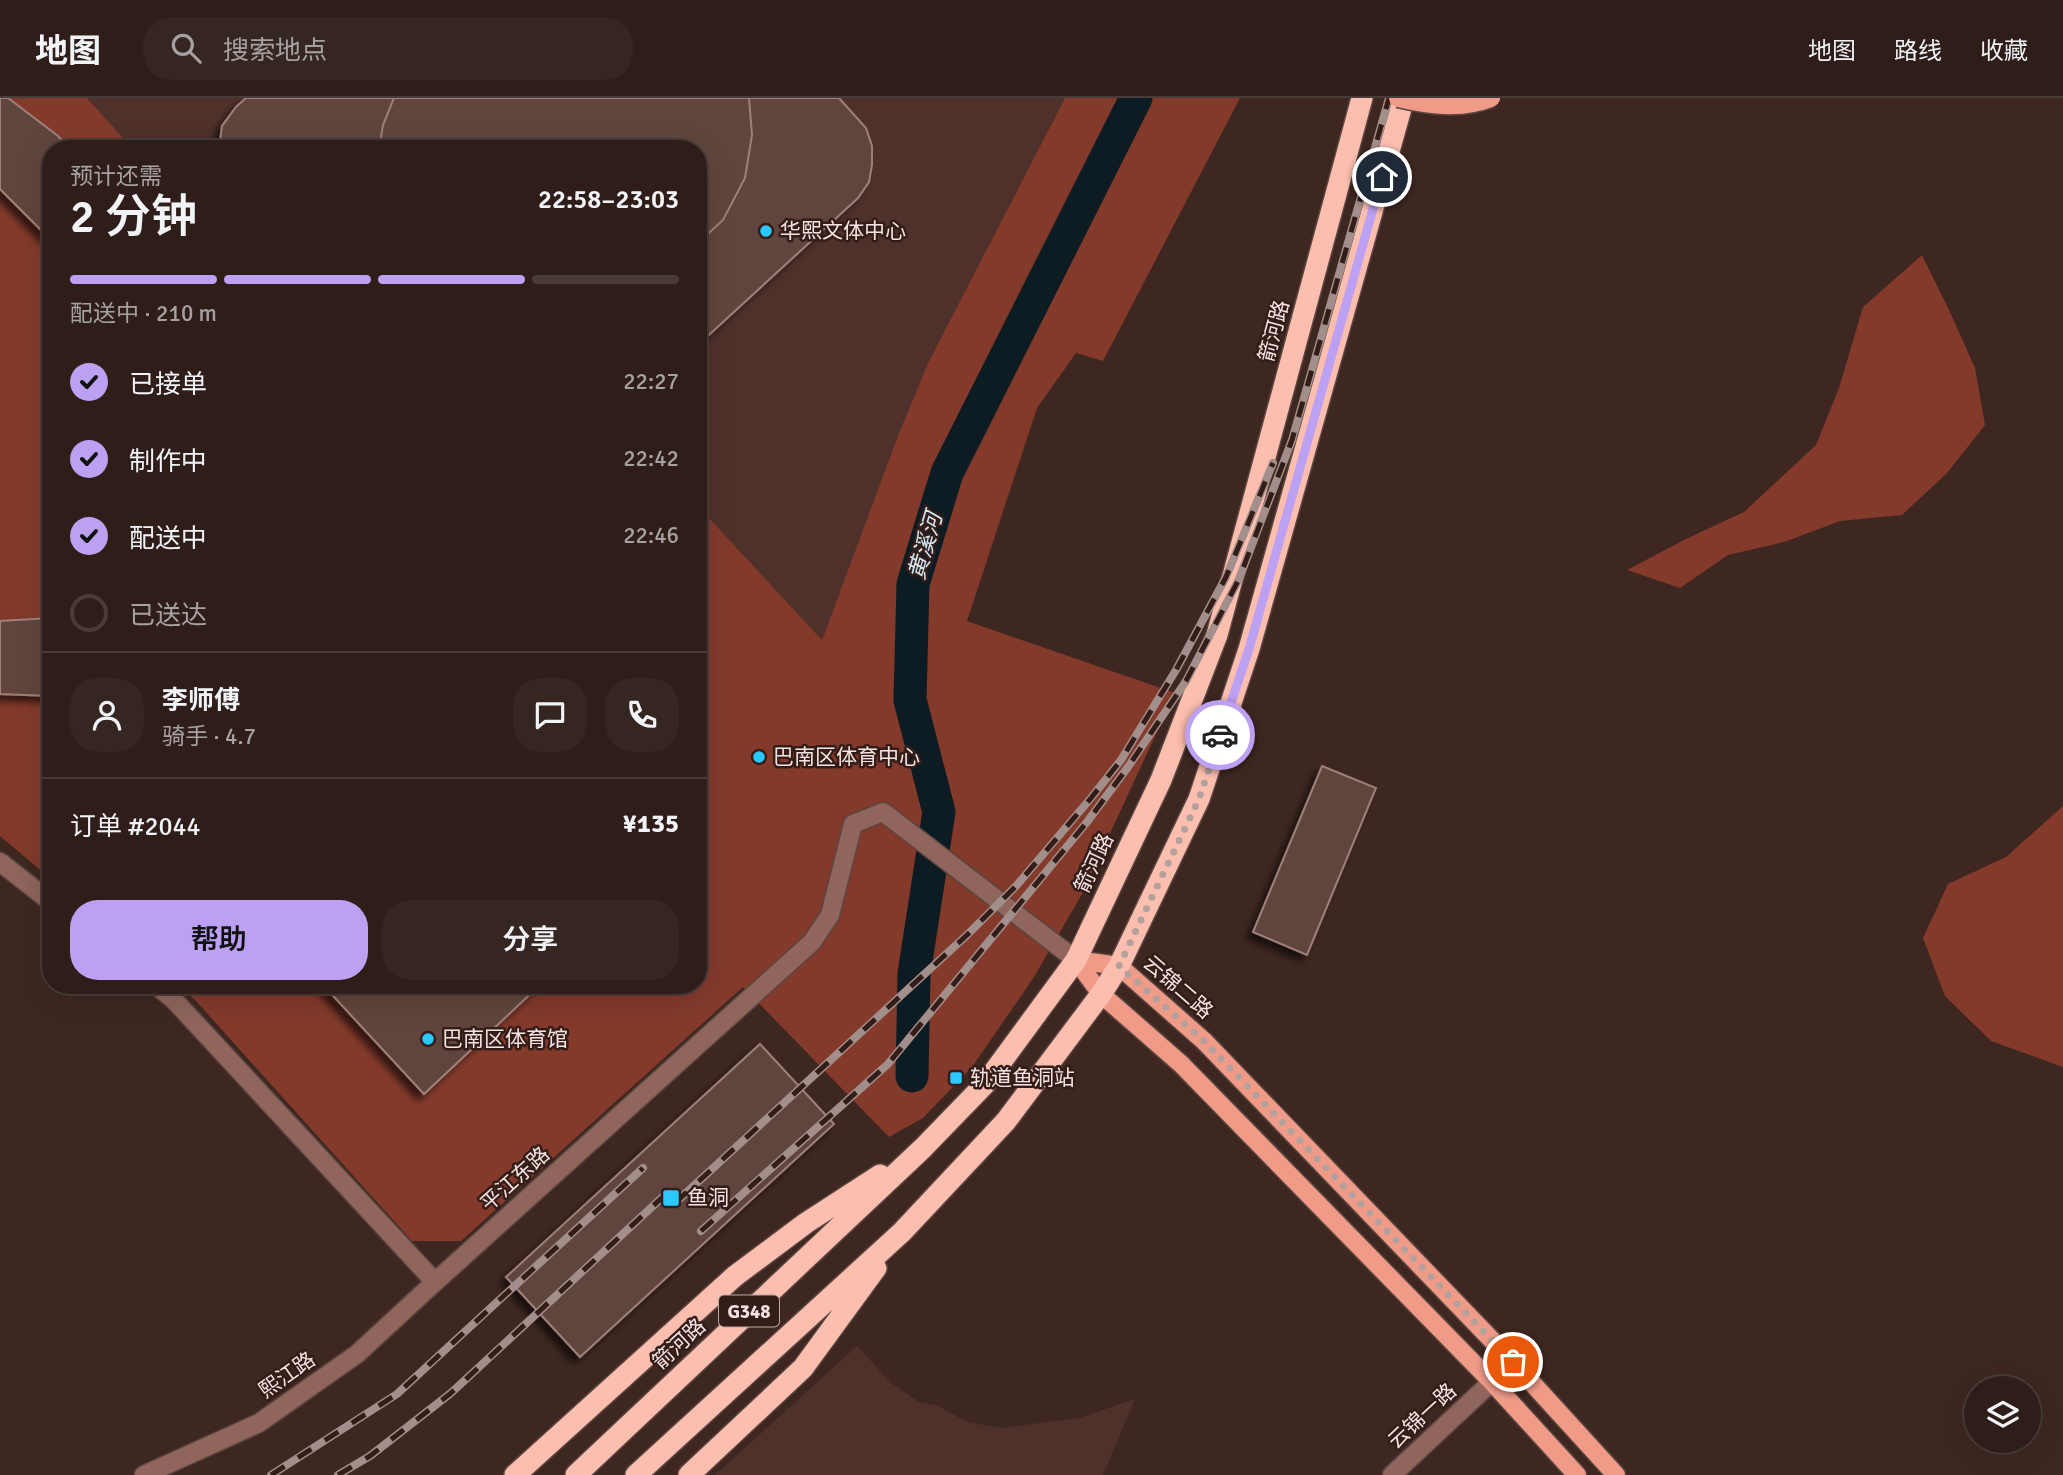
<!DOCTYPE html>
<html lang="zh">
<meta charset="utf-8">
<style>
body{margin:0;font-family:Signika,"Noto Sans SC",sans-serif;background:#362622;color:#f1f3f6;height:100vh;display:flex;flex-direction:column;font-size:26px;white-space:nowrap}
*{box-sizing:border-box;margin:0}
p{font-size:23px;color:#a7a2a2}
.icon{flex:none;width:38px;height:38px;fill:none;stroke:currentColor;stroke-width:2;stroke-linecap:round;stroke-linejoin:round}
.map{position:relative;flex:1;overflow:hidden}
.sheet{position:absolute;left:42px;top:42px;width:665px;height:854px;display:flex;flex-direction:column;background:#2e1d19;border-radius:28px;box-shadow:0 7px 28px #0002,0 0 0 2px #493b38}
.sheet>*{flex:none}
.fabs{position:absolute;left:1964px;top:1278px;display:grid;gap:14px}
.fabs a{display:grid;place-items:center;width:77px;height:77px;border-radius:50%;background:#2e1d19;box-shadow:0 7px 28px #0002,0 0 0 2px #493b38;font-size:35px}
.pin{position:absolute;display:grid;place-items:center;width:60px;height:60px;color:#fff;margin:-30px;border:4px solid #fff;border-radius:50%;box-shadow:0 2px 7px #0007}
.courier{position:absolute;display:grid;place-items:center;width:70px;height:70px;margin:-35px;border:5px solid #bca0f2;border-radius:50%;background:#fff;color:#222;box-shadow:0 2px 9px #0007}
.summary em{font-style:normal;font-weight:600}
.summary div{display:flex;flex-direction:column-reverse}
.summary{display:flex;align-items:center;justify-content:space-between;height:119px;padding:0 28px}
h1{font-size:46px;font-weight:600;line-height:52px}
.bar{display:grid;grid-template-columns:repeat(4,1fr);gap:10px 7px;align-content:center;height:84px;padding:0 28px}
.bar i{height:9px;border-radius:5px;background:#493b38}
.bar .active{background:#bca0f2}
.bar p{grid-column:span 4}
.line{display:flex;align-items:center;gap:18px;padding:0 28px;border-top:2px solid #493b38}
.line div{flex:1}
.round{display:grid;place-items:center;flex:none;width:74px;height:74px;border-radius:28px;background:#362622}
ol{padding:0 28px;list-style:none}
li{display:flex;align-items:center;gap:21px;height:77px}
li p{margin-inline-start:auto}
li .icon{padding:7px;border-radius:50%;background:#bca0f2;color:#111;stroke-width:4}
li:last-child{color:#a7a2a2}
li i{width:38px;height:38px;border:4px solid #493b38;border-radius:50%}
.cta{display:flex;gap:14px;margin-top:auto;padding:14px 28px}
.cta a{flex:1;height:80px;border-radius:28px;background:#bca0f2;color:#111;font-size:28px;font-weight:600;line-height:80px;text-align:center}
.cta a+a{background:#362622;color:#f1f3f6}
header{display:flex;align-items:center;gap:42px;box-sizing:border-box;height:98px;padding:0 35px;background:#2e1d19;border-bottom:2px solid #493b38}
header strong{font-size:33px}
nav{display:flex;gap:38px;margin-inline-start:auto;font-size:24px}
.search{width:490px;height:63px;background:#362622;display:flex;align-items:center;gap:18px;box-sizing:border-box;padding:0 24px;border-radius:28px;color:#a7a2a2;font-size:26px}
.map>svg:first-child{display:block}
.built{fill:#4f312b}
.green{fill:#833a2b}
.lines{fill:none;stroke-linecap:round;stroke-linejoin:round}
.river{stroke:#0c1c22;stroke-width:33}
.building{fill:#5e443e;stroke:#9d8079;stroke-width:2;filter:url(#shadow)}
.minor-casing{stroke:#5b4540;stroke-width:21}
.major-casing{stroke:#5b4540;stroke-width:21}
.highway-casing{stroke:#5b4540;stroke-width:24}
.minor{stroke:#8f655c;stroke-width:18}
.major{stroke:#f09b88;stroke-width:18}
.highway{stroke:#fcbeaf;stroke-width:21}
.rail-casing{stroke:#a28e8a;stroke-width:8}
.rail{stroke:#341d18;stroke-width:5;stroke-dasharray:16;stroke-linecap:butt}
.major-bridge-casing{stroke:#5b4540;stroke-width:21;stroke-linecap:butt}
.major-bridge{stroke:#f09b88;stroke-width:18}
.done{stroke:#b4a19d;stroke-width:7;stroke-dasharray:0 12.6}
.route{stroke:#bca0f2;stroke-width:9}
.poi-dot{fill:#29c8ff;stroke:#341d18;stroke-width:2.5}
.labels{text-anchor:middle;stroke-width:5;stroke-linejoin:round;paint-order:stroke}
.shield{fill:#341d18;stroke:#baa8a4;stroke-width:2}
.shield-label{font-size:19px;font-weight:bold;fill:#f4e3e0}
.poi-label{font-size:21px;fill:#f4e3e0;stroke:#341d18;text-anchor:start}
.street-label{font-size:21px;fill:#f4e3e0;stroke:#341d18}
.water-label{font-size:23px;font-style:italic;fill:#cee7f3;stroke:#341d18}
</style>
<header>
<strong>地图</strong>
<div class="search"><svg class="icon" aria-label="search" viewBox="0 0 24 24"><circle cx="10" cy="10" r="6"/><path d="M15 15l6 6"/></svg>搜索地点</div>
<nav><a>地图</a><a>路线</a><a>收藏</a></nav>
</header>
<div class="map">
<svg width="2063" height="1377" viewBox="0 0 2063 1377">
<defs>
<filter id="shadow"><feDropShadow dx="-6" dy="6" stdDeviation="3.5" flood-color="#0009"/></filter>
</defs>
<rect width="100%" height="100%" fill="#3e2721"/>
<path class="built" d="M 87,0 L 1065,0 L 928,265 L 899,335 L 822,542 L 698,408 L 698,51 L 133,51 Z
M 857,1248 L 891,1285 L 919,1304 L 939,1308 L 967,1324 L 1001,1330 L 1079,1320 L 1135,1301 L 1103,1377 L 715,1377 Z"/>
<path class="green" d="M 0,0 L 87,0 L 133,51 L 51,51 L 51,781 L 0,738 Z
M 1065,0 L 1240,0 L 1103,263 L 1076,255 L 1037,310 L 967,523 L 1175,595 L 1082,796 L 1034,879 L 972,969 L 923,1020 L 889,1039 L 743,889 L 461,1143 L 412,1143 L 196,903 L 177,887 L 698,887 L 698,408 L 822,542 L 899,335 L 928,265 Z
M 1922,157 L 1950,214 L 1975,270 L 1985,327 L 1947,375 L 1902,417 L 1840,423 L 1784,444 L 1728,457 L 1680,490 L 1627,472 L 1686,441 L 1744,414 L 1816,347 L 1839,290 L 1863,209 Z
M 2063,708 L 2063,969 L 1991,943 L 1945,898 L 1923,840 L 1948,786 L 2006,759 Z"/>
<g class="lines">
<path class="river" d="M 912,978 L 914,876 L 939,714 L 910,602 L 913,486 L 947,375 L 1136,0"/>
</g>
<path class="building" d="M 0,0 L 8,0 L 58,38 L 70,51 L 51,51 L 51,142 L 0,91 Z
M 246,0 L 394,0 L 383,27 L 379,51 L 219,51 L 222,28 L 236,9 Z
M 394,0 L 749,0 L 752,37 L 745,80 L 723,122 L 698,145 L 698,51 L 379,51 L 383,27 Z
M 749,0 L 839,0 L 866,30 L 872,48 L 872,67 L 869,84 L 858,100 L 698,247 L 698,145 L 723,122 L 745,80 L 752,37 Z
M 51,520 L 51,598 L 0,596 L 0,523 Z
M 1322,668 L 1376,690 L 1307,857 L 1253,834 Z
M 323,887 L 540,887 L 424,996 Z
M 760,946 L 834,1026 L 580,1259 L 506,1179 Z"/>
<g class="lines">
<defs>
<path id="minor" d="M 0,764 L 51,804
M 156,887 L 174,902 L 435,1184 L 812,844 L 830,817 L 853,726 L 883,714 L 1076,862
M 144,1377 L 259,1325 L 357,1256 L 435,1184
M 1392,1377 L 1513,1264"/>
<path id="major" d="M 1076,862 L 1119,868 L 1204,943 L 1513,1264 L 1616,1377
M 1076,862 L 1101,896 L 1181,966 L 1492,1284 L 1577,1377"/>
<path id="highway" d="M 515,1377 L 735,1178 L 806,1125 L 880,1077
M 576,1377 L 923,1050 L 985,986 L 1076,862 L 1161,682 L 1217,537 L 1362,0
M 636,1377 L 902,1134 L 1006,1023 L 1101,896 L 1119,868 L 1199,701 L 1249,551 L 1404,0
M 689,1377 L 803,1270 L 876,1170"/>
</defs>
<use href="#minor" class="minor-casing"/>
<use href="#major" class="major-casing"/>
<use href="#highway" class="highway-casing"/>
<use href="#minor" class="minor"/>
<use href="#major" class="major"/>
<use href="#highway" class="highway"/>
<defs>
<path id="rail" d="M 675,1105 L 967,837 L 1017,787 L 1091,700 L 1121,662 L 1176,572 L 1226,479 L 1273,365
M 701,1133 L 888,966 L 1087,724 L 1128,669 L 1186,583 L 1239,481 L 1292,342 L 1389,0
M 271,1377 L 397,1296 L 643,1070
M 338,1377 L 370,1358 L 451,1295 L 667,1095"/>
</defs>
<use href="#rail" class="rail-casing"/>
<use href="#rail" class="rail"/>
<defs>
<path id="major-bridge" d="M 1398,0 C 1428,7 1461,12 1491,0"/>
</defs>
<use href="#major-bridge" class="major-bridge-casing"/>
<use href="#major-bridge" class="major-bridge"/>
</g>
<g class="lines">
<path class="done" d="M 1220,637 L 1199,701 L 1119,868 L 1204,943 L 1513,1264"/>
<path class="route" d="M 1220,637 L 1249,551 L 1382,79"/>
</g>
<g class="poi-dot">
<circle cx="766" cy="133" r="7"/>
<circle cx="759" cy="659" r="7"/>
<circle cx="428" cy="941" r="7"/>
<rect x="949" y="973" width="14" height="14" rx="3.5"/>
<rect x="662" y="1091" width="18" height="18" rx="3.5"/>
</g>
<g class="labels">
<rect class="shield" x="719" y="1197.5" width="60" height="31" rx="5"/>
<g class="shield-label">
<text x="749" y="1220">G348</text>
</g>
<g class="poi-label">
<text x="780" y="140">华熙文体中心</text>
<text x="773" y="666">巴南区体育中心</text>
<text x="442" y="948">巴南区体育馆</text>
<text x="970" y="987">轨道鱼洞站</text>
<text x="687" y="1107">鱼洞</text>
</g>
<g class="street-label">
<text transform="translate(1274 233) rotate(-75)" y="7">箭河路</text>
<text transform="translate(1094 765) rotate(-65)" y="7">箭河路</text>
<text transform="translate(1178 889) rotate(41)" y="7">云锦二路</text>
<text transform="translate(515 1081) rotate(-42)" y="7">平江东路</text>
<text transform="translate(679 1246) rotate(-43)" y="7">箭河路</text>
<text transform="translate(287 1277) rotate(-35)" y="7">熙江路</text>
<text transform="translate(1422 1318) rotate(-43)" y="7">云锦一路</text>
</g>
<g class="water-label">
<text transform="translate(925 448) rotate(-74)" y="8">黄溪河</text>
</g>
</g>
</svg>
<div class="fabs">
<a><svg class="icon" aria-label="layers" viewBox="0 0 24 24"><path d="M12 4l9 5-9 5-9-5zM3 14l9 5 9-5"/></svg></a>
</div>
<div class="pin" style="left:1513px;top:1264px;background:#ea580c"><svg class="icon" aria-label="bag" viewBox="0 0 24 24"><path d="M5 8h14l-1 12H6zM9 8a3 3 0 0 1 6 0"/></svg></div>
<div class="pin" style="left:1382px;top:79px;background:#1f2937"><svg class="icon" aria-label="home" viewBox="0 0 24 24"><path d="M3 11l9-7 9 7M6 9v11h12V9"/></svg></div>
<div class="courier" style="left:1220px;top:637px"><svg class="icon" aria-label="car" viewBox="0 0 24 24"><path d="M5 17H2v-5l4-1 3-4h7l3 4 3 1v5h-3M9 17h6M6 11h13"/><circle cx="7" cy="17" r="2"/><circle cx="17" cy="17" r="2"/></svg></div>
<section class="sheet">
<div class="summary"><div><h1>2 分钟</h1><p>预计还需</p></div><em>22:58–23:03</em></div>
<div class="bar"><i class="active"></i><i class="active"></i><i class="active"></i><i></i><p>配送中 · 210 m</p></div>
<ol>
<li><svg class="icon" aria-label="check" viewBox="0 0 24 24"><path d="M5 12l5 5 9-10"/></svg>已接单<p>22:27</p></li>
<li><svg class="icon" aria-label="check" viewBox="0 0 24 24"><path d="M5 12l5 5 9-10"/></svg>制作中<p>22:42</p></li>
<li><svg class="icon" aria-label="check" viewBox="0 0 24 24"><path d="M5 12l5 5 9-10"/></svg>配送中<p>22:46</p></li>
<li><i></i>已送达</li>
</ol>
<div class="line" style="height:126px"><a class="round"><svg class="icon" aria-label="person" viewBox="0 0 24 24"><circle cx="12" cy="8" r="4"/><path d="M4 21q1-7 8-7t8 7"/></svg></a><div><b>李师傅</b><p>骑手 · 4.7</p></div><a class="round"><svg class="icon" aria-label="chat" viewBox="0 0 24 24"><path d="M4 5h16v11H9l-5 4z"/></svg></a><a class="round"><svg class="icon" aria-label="phone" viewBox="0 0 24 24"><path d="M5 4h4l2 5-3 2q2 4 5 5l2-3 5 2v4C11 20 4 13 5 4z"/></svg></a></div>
<div class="line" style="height:91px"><div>订单 #2044</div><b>¥135</b></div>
<div class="cta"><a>帮助</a><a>分享</a></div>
</section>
</div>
